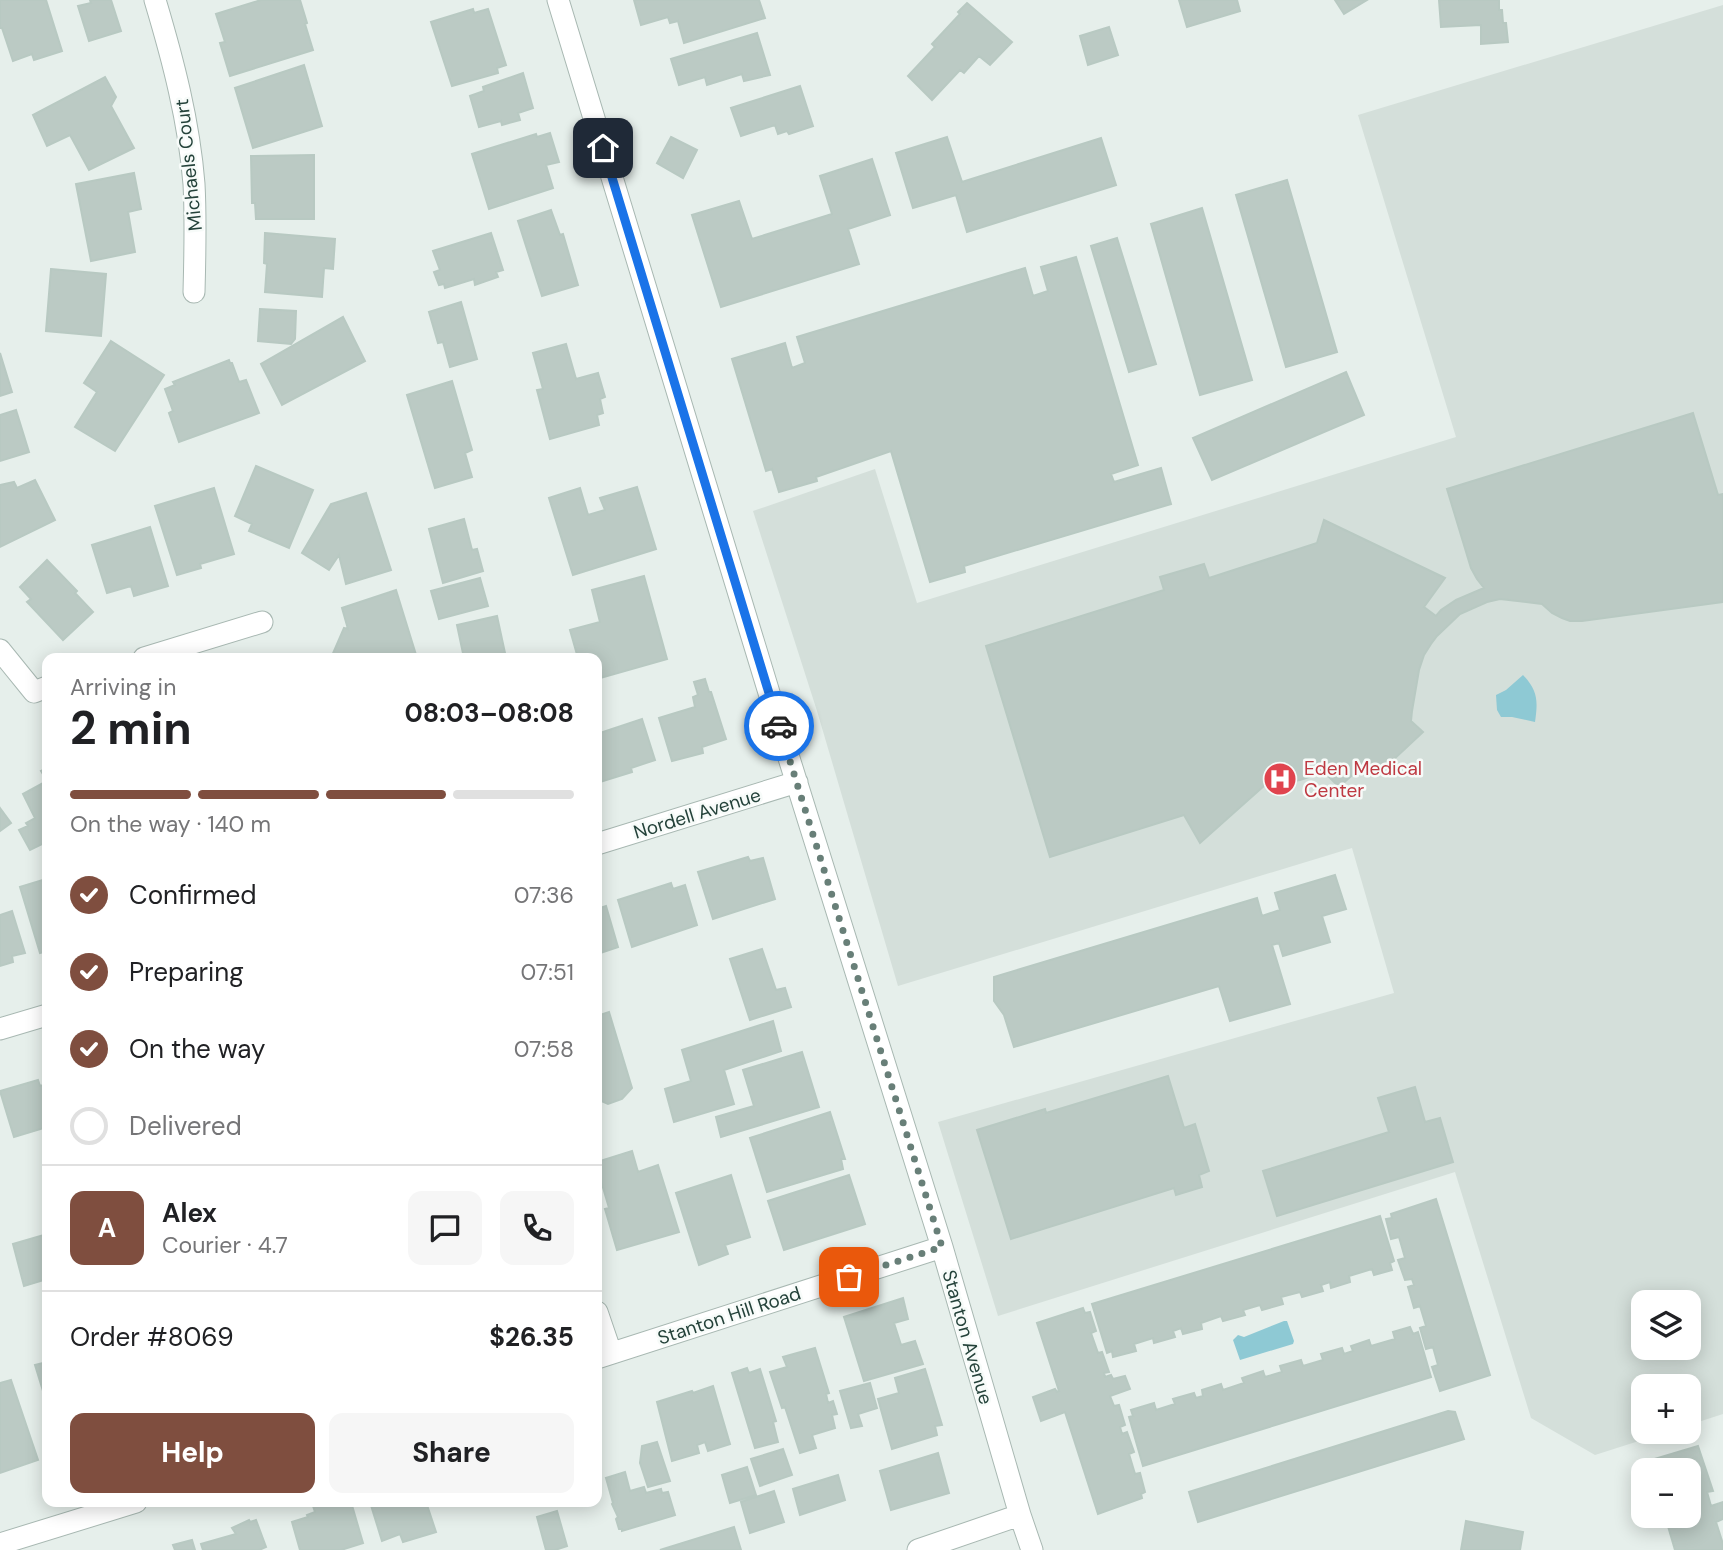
<!DOCTYPE html>
<meta charset="utf-8">
<style>
body{margin:0;font-family:"DM Sans",sans-serif;background:#f6f6f6;color:#202124;height:100vh;display:flex;flex-direction:column;font-size:26px;white-space:nowrap}
*{box-sizing:border-box;margin:0}
p{font-size:23px;color:#757577}
.icon{flex:none;width:38px;height:38px;fill:none;stroke:currentColor;stroke-width:2;stroke-linecap:round;stroke-linejoin:round}
.map{position:relative;flex:1;overflow:hidden}
.details{position:absolute;left:42px;top:653px;width:560px;height:854px;display:flex;flex-direction:column;background:#fff;border-radius:14px;box-shadow:0 4px 18px #0003}
.details>*{flex:none}
.fabs{position:absolute;left:1631px;top:1290px;display:grid;gap:14px}
.fabs a{display:grid;place-items:center;width:70px;height:70px;border-radius:14px;background:#fff;box-shadow:0 4px 18px #0003;font-size:35px}
.pin{position:absolute;display:grid;place-items:center;width:60px;height:60px;color:#fff;margin:-30px;border-radius:14px;box-shadow:0 4px 10px #0006}
.courier{position:absolute;display:grid;place-items:center;width:70px;height:70px;margin:-35px;border:5px solid #1a73e8;border-radius:50%;background:#fff;color:#222;box-shadow:0 2px 9px #0007}
.summary em{font-style:normal;font-weight:700}
.summary div{display:flex;flex-direction:column-reverse}
.summary{display:flex;align-items:center;justify-content:space-between;height:119px;padding:0 28px}
h1{font-size:46px;font-weight:700;line-height:52px}
.bar{display:grid;grid-template-columns:repeat(4,1fr);gap:10px 7px;align-content:center;height:84px;padding:0 28px}
.bar i{height:9px;border-radius:5px;background:#e0e0e0}
.bar .selected{background:#7f4e3f}
.bar p{grid-column:span 4}
.line{display:flex;align-items:center;gap:18px;padding:0 28px;border-top:2px solid #e0e0e0}
.line div{flex:1}
.round{display:grid;place-items:center;flex:none;width:74px;height:74px;border-radius:14px;background:#f6f6f6}
ol{padding:0 28px;list-style:none}
li{display:flex;align-items:center;gap:21px;height:77px}
li p{margin-inline-start:auto}
li .icon{padding:7px;border-radius:50%;background:#7f4e3f;color:#fff;stroke-width:4}
li:last-child{color:#757577}
li i{width:38px;height:38px;border:4px solid #e0e0e0;border-radius:50%}
.cta{display:flex;gap:14px;margin-top:auto;padding:14px 28px}
.cta a{flex:1;height:80px;border-radius:14px;background:#7f4e3f;color:#fff;font-size:28px;font-weight:700;line-height:80px;text-align:center}
.cta a+a{background:#f6f6f6;color:#202124}
.map>svg:first-child{display:block}
.built{fill:#d4dfda;fill-rule:evenodd}
.water{fill:#8ec9d4}
.building{fill:#bbcac4;stroke:#b8c9c2;stroke-width:2}
.lines{fill:none;stroke-linecap:round;stroke-linejoin:round}
.minor-casing{stroke:#a8b8b2;stroke-width:23}
.minor{stroke:#fff;stroke-width:21}
.done{stroke:#687f78;stroke-width:7;stroke-dasharray:0 12.6}
.route{stroke:#1a73e8;stroke-width:9}
.labels{text-anchor:middle;stroke-width:5;stroke-linejoin:round;paint-order:stroke}
.street-label{font-size:19px;fill:#24423a;stroke:#f7fbf9}
.health-label{font-size:19px;fill:#be3a42;stroke:#f7fbf9;text-anchor:start}
</style>
<div class="map">
<svg width="1723" height="1550" viewBox="0 0 1723 1550">
<rect width="100%" height="100%" fill="#e6efeb"/>
<path class="built" d="M 1723,5 L 1723,1414 L 1689,1425 L 1689,1386 L 1643,1386 L 1643,1432 L 1667,1432 L 1595,1455 L 1531,1418 L 1455,1172 L 998,1316 L 938,1122 L 1394,993 L 1352,848 L 898,986 L 817,711 L 753,511 L 875,469 L 917,603 L 1456,437 L 1358,115 ZM 1643,1302 L 1689,1302 L 1689,1348 L 1643,1348 Z"/>
<path class="water" d="M 1523,675 C 1538,691 1538,701 1535,722 L 1512,717 L 1501,717 L 1497,710 L 1496,695 L 1506,690 Z
M 1284,1321 L 1287,1321 L 1294,1341 L 1293,1344 L 1240,1360 L 1233,1340 L 1238,1335 L 1244,1337 Z"/>
<path class="building" d="M 0,0 L 46,0 L 62,51 L 34,60 L 32,54 L 13,61 L 2,28 L 0,28 Z
M 90,0 L 111,0 L 121,31 L 89,41 L 78,6 L 91,3 Z
M 261,0 L 300,0 L 307,23 L 305,24 L 313,50 L 230,76 L 220,43 L 225,42 L 216,14 Z
M 634,0 L 759,0 L 765,18 L 684,43 L 678,21 L 670,23 L 668,17 L 641,25 Z
M 1179,0 L 1237,0 L 1240,11 L 1187,27 Z
M 1335,0 L 1367,0 L 1344,14 Z
M 1439,0 L 1499,0 L 1499,10 L 1502,10 L 1503,23 L 1506,23 L 1508,42 L 1481,44 L 1481,25 L 1441,27 Z
M 967,3 L 1012,42 L 990,65 L 979,56 L 964,73 L 960,70 L 932,100 L 908,76 L 935,47 L 932,44 L 960,14 L 958,12 Z
M 473,9 L 474,13 L 488,9 L 506,65 L 497,68 L 498,73 L 452,86 L 431,22 Z
M 1109,27 L 1118,55 L 1088,65 L 1080,36 Z
M 757,33 L 770,75 L 744,81 L 742,74 L 707,85 L 705,77 L 679,85 L 671,59 Z
M 304,65 L 322,126 L 253,148 L 235,88 Z
M 523,73 L 533,108 L 518,113 L 520,120 L 502,125 L 501,121 L 479,127 L 470,96 L 484,91 L 483,87 Z
M 105,77 L 116,97 L 111,106 L 134,148 L 89,170 L 70,135 L 47,146 L 33,115 Z
M 800,86 L 813,126 L 789,134 L 787,131 L 778,134 L 775,125 L 741,136 L 731,108 Z
M 550,133 L 559,162 L 546,165 L 553,188 L 489,209 L 472,154 L 536,134 L 537,137 Z
M 671,137 L 697,150 L 683,178 L 657,163 Z
M 947,137 L 962,182 L 1101,138 L 1116,185 L 967,232 L 956,195 L 913,208 L 896,153 Z
M 314,155 L 314,219 L 256,219 L 255,203 L 252,203 L 251,156 Z
M 872,159 L 890,215 L 848,229 L 859,264 L 721,307 L 692,215 L 739,201 L 752,239 L 832,214 L 820,176 Z
M 134,173 L 141,209 L 128,212 L 135,252 L 91,261 L 76,184 Z
M 1287,180 L 1337,352 L 1286,367 L 1236,195 Z
M 1202,208 L 1252,380 L 1200,395 L 1151,224 Z
M 551,210 L 560,235 L 563,234 L 578,285 L 542,296 L 518,221 Z
M 265,233 L 335,239 L 333,269 L 324,268 L 322,297 L 265,292 L 267,264 L 264,263 Z
M 491,233 L 503,270 L 496,272 L 498,277 L 475,285 L 474,279 L 445,288 L 444,284 L 439,285 L 434,272 L 440,270 L 433,251 Z
M 1117,238 L 1156,364 L 1129,372 L 1091,246 Z
M 1076,257 L 1138,465 L 1111,474 L 1114,482 L 1161,468 L 1171,504 L 964,566 L 965,572 L 930,582 L 891,451 L 816,477 L 817,481 L 779,492 L 772,469 L 766,471 L 732,359 L 785,343 L 792,368 L 805,363 L 797,337 L 1025,268 L 1033,296 L 1048,291 L 1041,267 Z
M 51,269 L 106,274 L 101,336 L 46,331 Z
M 461,302 L 477,359 L 450,367 L 443,342 L 438,343 L 429,312 Z
M 260,309 L 296,311 L 295,339 L 291,344 L 258,341 Z
M 343,317 L 365,361 L 282,405 L 261,364 Z
M 111,341 L 164,375 L 115,451 L 75,427 L 97,392 L 84,383 Z
M 566,344 L 576,379 L 598,373 L 605,397 L 600,399 L 603,413 L 597,415 L 599,425 L 550,439 L 537,390 L 543,389 L 533,353 Z
M 0,353 L 12,392 L 0,396 Z
M 229,360 L 230,363 L 232,363 L 239,382 L 246,380 L 259,413 L 179,442 L 169,413 L 173,411 L 165,389 L 175,385 L 173,382 Z
M 1346,372 L 1364,415 L 1212,480 L 1193,438 Z
M 452,381 L 472,450 L 465,453 L 472,477 L 435,488 L 407,395 Z
M 16,410 L 29,452 L 0,461 L 0,415 Z
M 1693,413 L 1718,495 L 1723,494 L 1723,602 L 1582,621 L 1570,621 L 1562,618 L 1552,613 L 1542,604 L 1500,599 L 1487,602 L 1460,614 L 1437,636 L 1431,644 L 1424,655 L 1419,670 L 1412,711 L 1411,721 L 1423,732 L 1377,775 L 1366,763 L 1339,787 L 1324,772 L 1300,780 L 1265,785 L 1200,843 L 1184,815 L 1050,857 L 986,646 L 1164,590 L 1160,577 L 1204,564 L 1209,578 L 1317,543 L 1324,520 L 1445,578 L 1424,607 L 1436,616 L 1441,610 L 1456,600 L 1484,588 L 1477,579 L 1471,568 L 1447,489 Z
M 256,466 L 313,490 L 289,548 L 249,531 L 252,524 L 235,516 Z
M 35,480 L 55,520 L 0,547 L 0,485 L 14,482 L 17,488 Z
M 637,487 L 656,549 L 573,575 L 549,498 L 580,488 L 588,515 L 605,510 L 600,498 Z
M 214,488 L 234,554 L 200,564 L 201,568 L 177,575 L 155,506 Z
M 366,493 L 391,570 L 346,584 L 339,555 L 329,570 L 302,553 L 331,504 Z
M 464,519 L 472,550 L 477,549 L 483,571 L 443,583 L 429,529 Z
M 150,527 L 168,586 L 134,596 L 131,586 L 107,593 L 92,545 Z
M 47,560 L 77,591 L 75,593 L 93,612 L 63,640 L 27,602 L 31,599 L 20,587 Z
M 644,576 L 667,659 L 597,679 L 597,658 L 578,658 L 570,630 L 600,622 L 592,590 Z
M 480,578 L 488,606 L 439,619 L 431,591 Z
M 396,590 L 417,658 L 331,658 L 344,628 L 348,629 L 342,608 Z
M 497,616 L 505,653 L 483,658 L 464,658 L 457,625 Z
M 705,679 L 709,692 L 711,692 L 726,739 L 702,747 L 703,753 L 672,761 L 659,718 L 695,707 L 693,697 L 698,695 L 694,682 Z
M 642,719 L 655,760 L 631,768 L 632,772 L 600,782 L 597,770 L 597,734 Z
M 47,768 L 47,846 L 46,847 L 44,843 L 30,850 L 19,830 L 28,826 L 26,823 L 35,818 L 23,794 L 47,781 L 41,771 Z
M 0,808 L 11,823 L 0,831 Z
M 748,857 L 750,861 L 763,858 L 775,899 L 713,919 L 698,872 Z
M 1335,875 L 1346,909 L 1322,916 L 1330,942 L 1283,956 L 1279,943 L 1272,945 L 1290,1004 L 1230,1021 L 1219,986 L 1014,1047 L 1004,1015 L 994,1001 L 994,977 L 1257,898 L 1262,916 L 1280,910 L 1275,893 Z
M 46,879 L 47,884 L 47,951 L 40,953 L 20,887 Z
M 671,883 L 673,889 L 685,885 L 697,925 L 632,947 L 618,900 Z
M 606,906 L 618,947 L 597,954 L 597,909 Z
M 12,911 L 25,953 L 12,956 L 13,962 L 0,966 L 0,915 Z
M 762,949 L 776,990 L 785,988 L 791,1007 L 750,1020 L 730,959 Z
M 609,1012 L 632,1088 L 622,1099 L 608,1104 L 597,1099 L 597,1016 Z
M 773,1021 L 781,1051 L 724,1070 L 734,1104 L 674,1122 L 665,1089 L 691,1081 L 682,1050 Z
M 802,1052 L 819,1107 L 721,1137 L 716,1117 L 754,1106 L 743,1070 Z
M 1168,1076 L 1184,1128 L 1195,1124 L 1209,1171 L 1199,1175 L 1202,1187 L 1176,1195 L 1174,1188 L 1011,1239 L 977,1130 L 1045,1109 L 1046,1113 Z
M 38,1080 L 40,1086 L 47,1084 L 47,1127 L 14,1137 L 0,1091 Z
M 1415,1087 L 1425,1122 L 1440,1118 L 1453,1162 L 1277,1216 L 1263,1171 L 1389,1132 L 1378,1098 Z
M 830,1112 L 845,1159 L 841,1159 L 843,1169 L 767,1192 L 750,1138 Z
M 632,1151 L 638,1172 L 658,1165 L 679,1232 L 617,1250 L 605,1209 L 609,1208 L 597,1167 L 597,1162 Z
M 731,1175 L 750,1237 L 725,1245 L 728,1254 L 699,1265 L 676,1193 Z
M 849,1175 L 865,1224 L 784,1250 L 768,1201 Z
M 1436,1199 L 1490,1375 L 1440,1391 L 1432,1367 L 1438,1365 L 1433,1347 L 1426,1349 L 1420,1328 L 1426,1326 L 1420,1306 L 1414,1308 L 1408,1287 L 1414,1285 L 1412,1279 L 1405,1280 L 1398,1260 L 1405,1258 L 1399,1237 L 1391,1239 L 1386,1219 L 1392,1218 L 1391,1214 Z
M 1380,1216 L 1394,1261 L 1390,1263 L 1392,1270 L 1374,1275 L 1372,1269 L 1349,1276 L 1350,1282 L 1331,1288 L 1330,1282 L 1321,1285 L 1323,1291 L 1302,1297 L 1300,1292 L 1281,1297 L 1283,1304 L 1262,1310 L 1260,1305 L 1243,1310 L 1245,1315 L 1223,1321 L 1221,1316 L 1201,1323 L 1202,1329 L 1183,1334 L 1181,1328 L 1173,1331 L 1175,1337 L 1154,1343 L 1153,1338 L 1134,1344 L 1136,1351 L 1113,1357 L 1112,1351 L 1107,1353 L 1092,1304 Z
M 47,1234 L 47,1279 L 24,1286 L 13,1244 Z
M 903,1298 L 908,1319 L 894,1323 L 901,1345 L 915,1341 L 923,1364 L 864,1381 L 844,1317 Z
M 1083,1308 L 1085,1313 L 1090,1312 L 1096,1331 L 1091,1333 L 1098,1353 L 1102,1352 L 1109,1372 L 1104,1373 L 1105,1377 L 1111,1375 L 1113,1379 L 1125,1376 L 1130,1389 L 1110,1396 L 1114,1406 L 1119,1405 L 1125,1425 L 1120,1427 L 1122,1434 L 1127,1432 L 1134,1452 L 1129,1454 L 1135,1474 L 1140,1473 L 1145,1492 L 1141,1494 L 1142,1498 L 1098,1514 L 1065,1412 L 1041,1421 L 1033,1397 L 1055,1389 L 1057,1392 L 1059,1391 L 1037,1323 Z
M 1410,1327 L 1413,1334 L 1418,1332 L 1431,1377 L 1143,1466 L 1129,1417 L 1133,1416 L 1131,1410 L 1154,1403 L 1156,1410 L 1175,1404 L 1173,1399 L 1194,1393 L 1196,1398 L 1203,1396 L 1202,1390 L 1221,1384 L 1223,1390 L 1244,1383 L 1242,1378 L 1263,1371 L 1265,1377 L 1282,1372 L 1280,1366 L 1301,1360 L 1303,1366 L 1323,1360 L 1321,1354 L 1342,1348 L 1344,1354 L 1353,1351 L 1351,1346 L 1369,1340 L 1371,1346 L 1395,1339 L 1393,1332 Z
M 815,1348 L 829,1393 L 826,1394 L 828,1403 L 833,1401 L 837,1414 L 832,1415 L 835,1428 L 812,1435 L 816,1448 L 800,1453 L 785,1407 L 782,1408 L 770,1372 L 787,1367 L 783,1357 Z
M 47,1362 L 47,1404 L 35,1365 Z
M 747,1368 L 749,1373 L 760,1369 L 776,1421 L 773,1422 L 778,1442 L 755,1448 L 732,1373 Z
M 925,1369 L 942,1425 L 935,1426 L 937,1435 L 892,1449 L 878,1399 L 899,1393 L 895,1378 Z
M 11,1380 L 38,1460 L 0,1473 L 0,1383 Z
M 870,1383 L 877,1408 L 858,1414 L 862,1426 L 851,1428 L 840,1391 Z
M 713,1386 L 730,1444 L 708,1451 L 705,1442 L 697,1445 L 699,1453 L 672,1461 L 657,1402 L 692,1391 L 693,1393 Z
M 1448,1411 L 1455,1412 L 1464,1439 L 1198,1522 L 1189,1492 Z
M 657,1442 L 670,1481 L 648,1487 L 640,1463 L 642,1446 Z
M 1698,1446 L 1713,1491 L 1707,1492 L 1711,1506 L 1723,1502 L 1723,1519 L 1716,1522 L 1723,1544 L 1723,1550 L 1675,1550 L 1665,1516 L 1689,1516 L 1689,1470 L 1650,1470 L 1648,1461 Z
M 783,1449 L 792,1475 L 760,1486 L 751,1459 Z
M 938,1453 L 949,1493 L 891,1510 L 880,1471 Z
M 747,1467 L 756,1495 L 730,1503 L 722,1475 Z
M 625,1472 L 630,1491 L 644,1487 L 646,1493 L 661,1489 L 662,1493 L 668,1492 L 675,1515 L 622,1531 L 622,1529 L 619,1529 L 616,1519 L 618,1517 L 612,1504 L 613,1503 L 606,1478 Z
M 838,1475 L 845,1500 L 800,1515 L 793,1489 Z
M 774,1491 L 784,1522 L 750,1533 L 741,1502 Z
M 316,1502 L 351,1502 L 363,1543 L 341,1550 L 300,1550 L 292,1522 L 308,1517 L 307,1515 L 315,1512 L 312,1503 Z
M 370,1502 L 426,1502 L 436,1532 L 403,1542 L 400,1534 L 382,1541 Z
M 557,1511 L 567,1546 L 555,1550 L 546,1550 L 537,1517 Z
M 249,1520 L 250,1522 L 256,1520 L 266,1547 L 259,1550 L 203,1550 L 201,1544 L 236,1534 L 232,1528 Z
M 1466,1521 L 1523,1532 L 1520,1550 L 1461,1550 Z
M 734,1527 L 741,1550 L 660,1550 Z
M 192,1540 L 195,1550 L 175,1550 L 173,1545 Z"/>
<g class="lines">
<defs>
<path id="minor" d="M 155,0 C 173,60 189,121 194,184 C 196,220 195,256 194,292
M 558,0 L 788,755 L 942,1247 L 1020,1515 L 1032,1550
M 0,650 L 34,692 L 47,687
M 144,658 L 262,622
M 597,844 L 797,782
M 0,1029 L 47,1015
M 597,1312 L 611,1353
M 597,1358 L 942,1247
M 0,1544 L 136,1502
M 918,1550 L 1020,1515"/>
</defs>
<use href="#minor" class="minor-casing"/>
<use href="#minor" class="minor"/>
</g>
<g class="lines">
<path class="done" d="M 779,726 L 942,1247 L 849,1277"/>
<path class="route" d="M 603,148 L 779,726"/>
</g>
<defs>
<symbol id="hospital-disc" viewBox="-11 -11 22 22"><circle r="9.5" fill="#e0444e" stroke="#f7fbf9"/><path d="M-5-5h3v3.5h4V-5h3V5h-3V1.5h-4V5h-3Z" fill="#fff"/></symbol>
</defs>
<g fill-rule="evenodd">
<use href="#hospital-disc" x="1261" y="760" width="38" height="38"/>
</g>
<g class="labels">
<g class="street-label">
<text transform="translate(188 165) rotate(-96)" y="7">Michaels Court</text>
<text transform="translate(697 813) rotate(-17)" y="7">Nordell Avenue</text>
<text transform="translate(729 1315) rotate(-18)" y="7">Stanton Hill Road</text>
<text transform="translate(968 1337) rotate(74)" y="7">Stanton Avenue</text>
</g>
<g class="health-label">
<text x="1304" y="775">Eden Medical<tspan x="1304" dy="22">Center</tspan></text>
</g>
</g>
</svg>
<div class="fabs">
<a><svg class="icon" aria-label="layers" viewBox="0 0 24 24"><path d="M12 4l9 5-9 5-9-5zM3 14l9 5 9-5"/></svg></a>
<a>+</a>
<a>−</a>
</div>
<div class="pin" style="left:849px;top:1277px;background:#ea580c"><svg class="icon" aria-label="bag" viewBox="0 0 24 24"><path d="M5 8h14l-1 12H6zM9 8a3 3 0 0 1 6 0"/></svg></div>
<div class="pin" style="left:603px;top:148px;background:#1f2937"><svg class="icon" aria-label="home" viewBox="0 0 24 24"><path d="M3 11l9-7 9 7M6 9v11h12V9"/></svg></div>
<div class="courier" style="left:779px;top:726px"><svg class="icon" aria-label="car" viewBox="0 0 24 24"><path d="M5 17H2v-5l4-1 3-4h7l3 4 3 1v5h-3M9 17h6M6 11h13"/><circle cx="7" cy="17" r="2"/><circle cx="17" cy="17" r="2"/></svg></div>
<section class="details">
<div class="summary"><div><h1>2 min</h1><p>Arriving in</p></div><em>08:03–08:08</em></div>
<div class="bar"><i class="selected"></i><i class="selected"></i><i class="selected"></i><i></i><p>On the way · 140 m</p></div>
<ol>
<li><svg class="icon" aria-label="check" viewBox="0 0 24 24"><path d="M5 12l5 5 9-10"/></svg>Confirmed<p>07:36</p></li>
<li><svg class="icon" aria-label="check" viewBox="0 0 24 24"><path d="M5 12l5 5 9-10"/></svg>Preparing<p>07:51</p></li>
<li><svg class="icon" aria-label="check" viewBox="0 0 24 24"><path d="M5 12l5 5 9-10"/></svg>On the way<p>07:58</p></li>
<li><i></i>Delivered</li>
</ol>
<div class="line" style="height:126px"><b class="round" style="background:#7f4e3f;color:#fff">A</b><div><b>Alex</b><p>Courier · 4.7</p></div><a class="round"><svg class="icon" aria-label="chat" viewBox="0 0 24 24"><path d="M4 5h16v11H9l-5 4z"/></svg></a><a class="round"><svg class="icon" aria-label="phone" viewBox="0 0 24 24"><path d="M5 4h4l2 5-3 2q2 4 5 5l2-3 5 2v4C11 20 4 13 5 4z"/></svg></a></div>
<div class="line" style="height:91px"><div>Order #8069</div><b>$26.35</b></div>
<div class="cta"><a>Help</a><a>Share</a></div>
</section>
</div>
